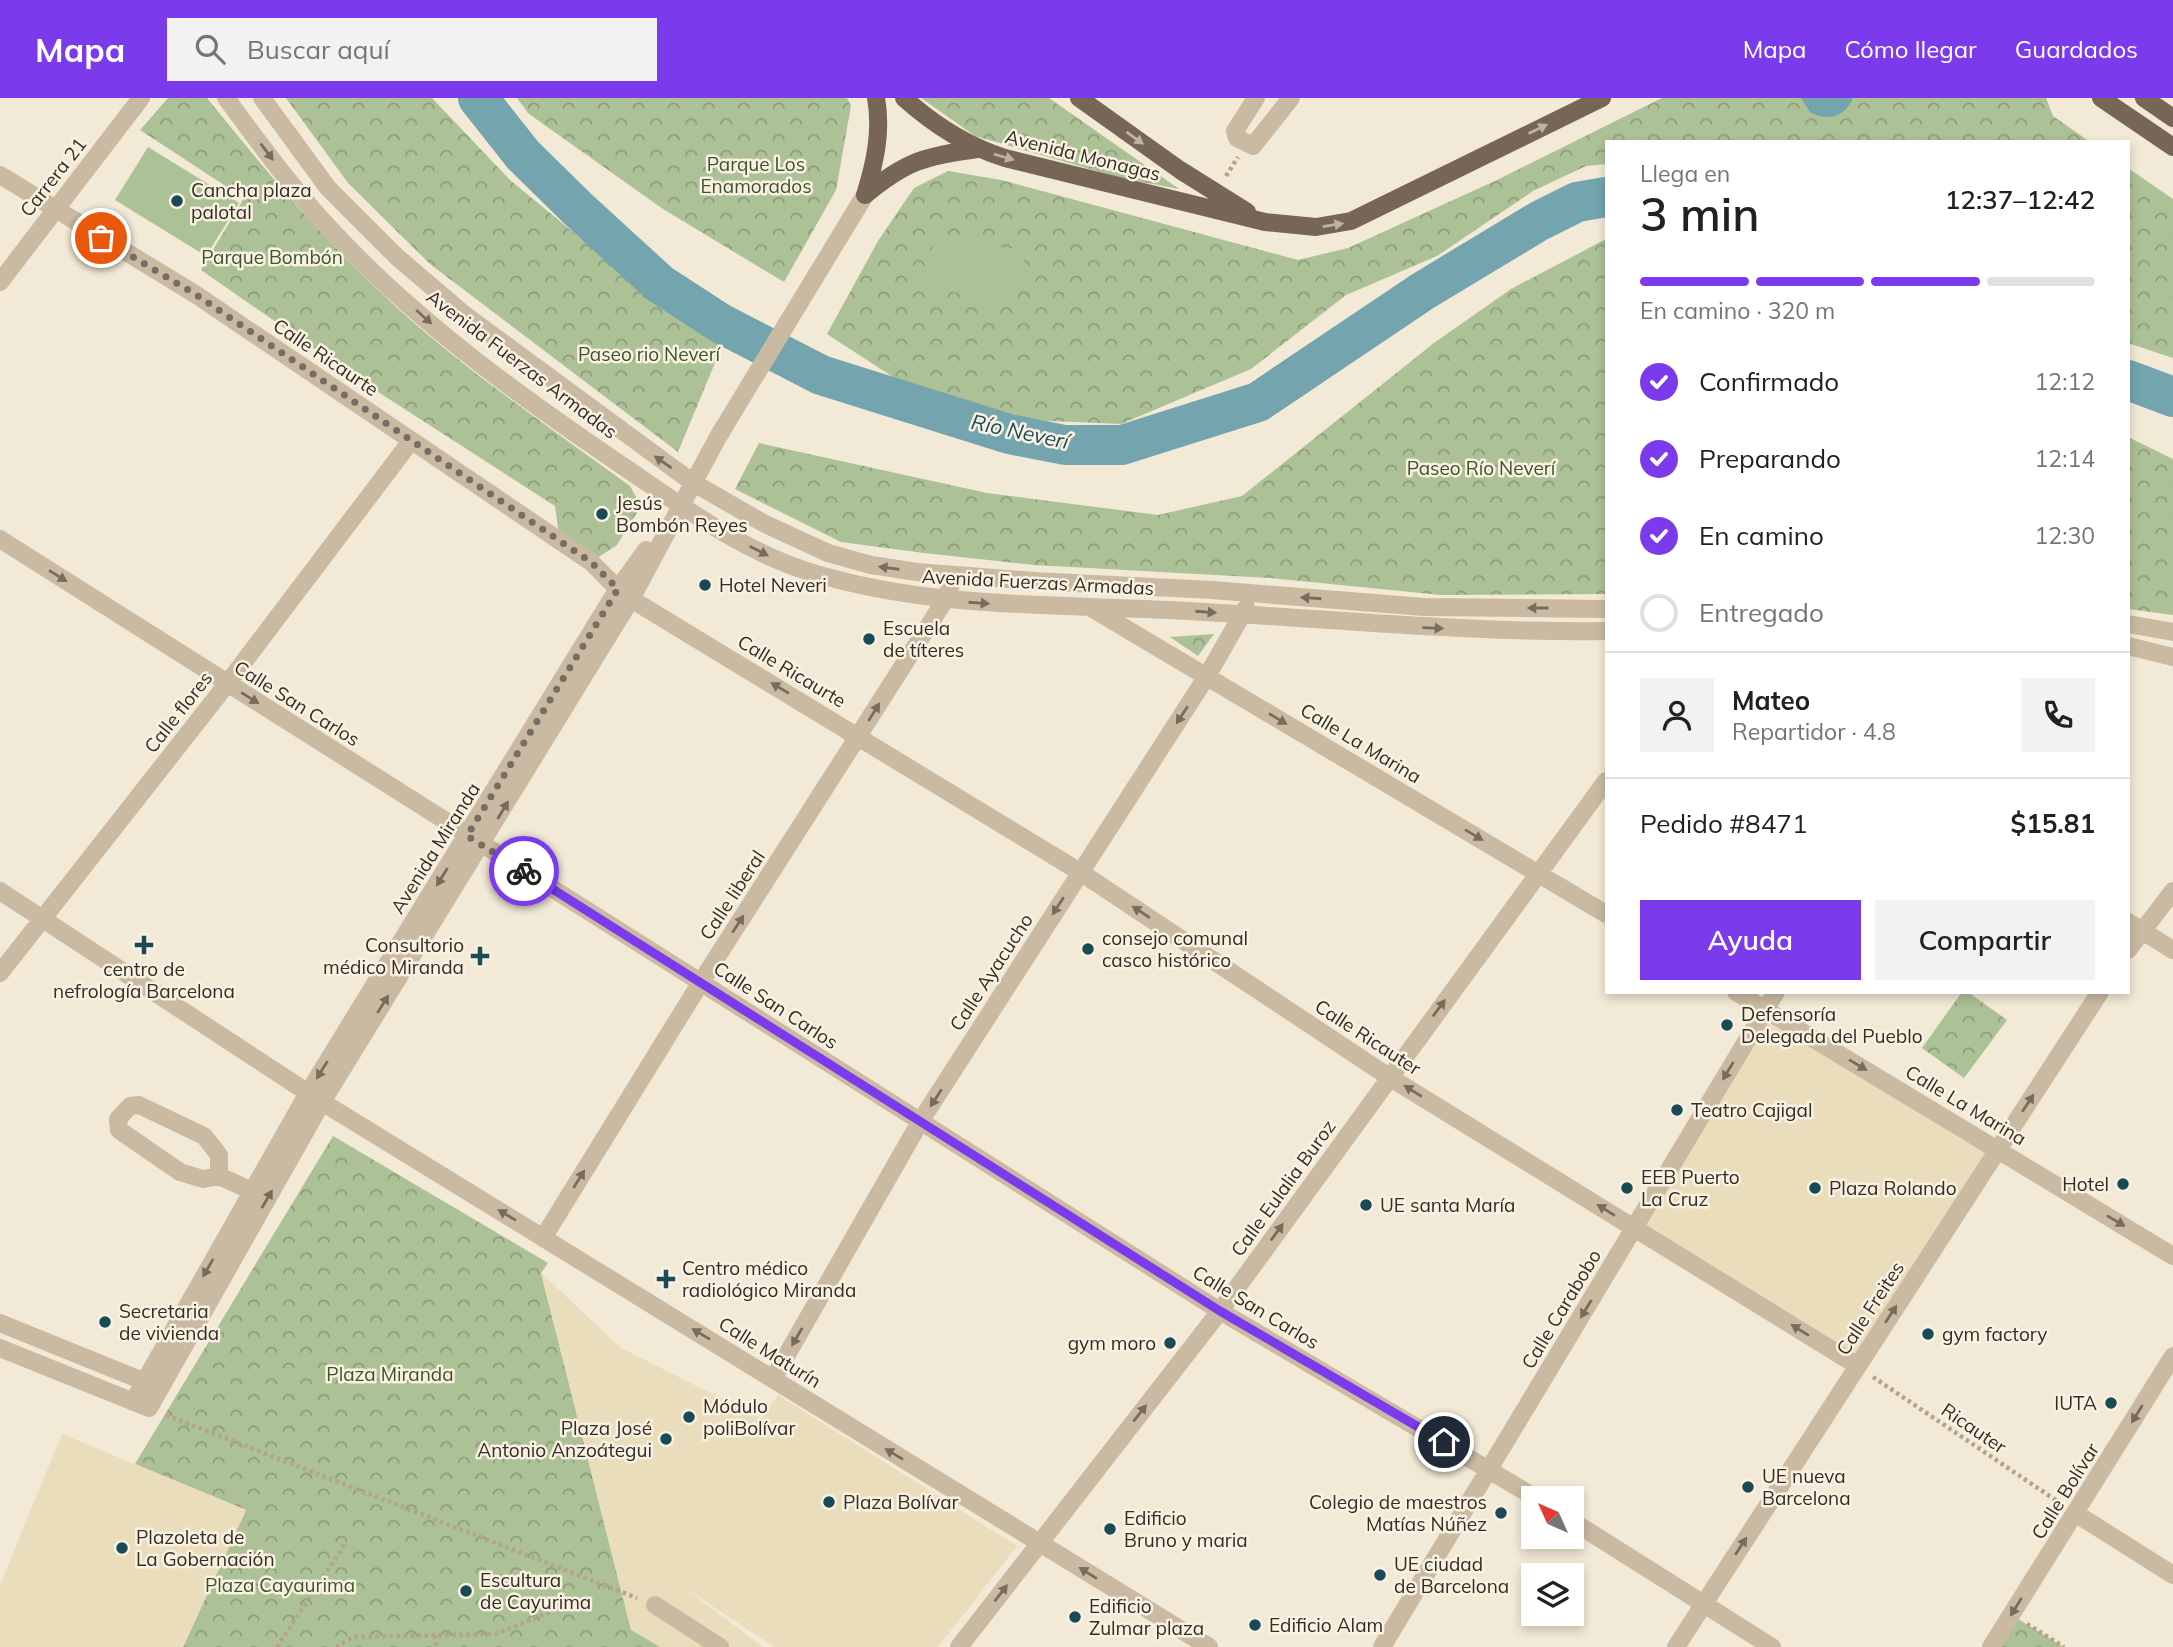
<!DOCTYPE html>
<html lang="es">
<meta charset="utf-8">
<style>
body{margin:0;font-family:Mulish,sans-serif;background:#f2f2f2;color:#202124;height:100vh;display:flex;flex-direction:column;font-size:26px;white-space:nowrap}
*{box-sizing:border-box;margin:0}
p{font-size:23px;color:#757577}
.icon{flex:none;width:38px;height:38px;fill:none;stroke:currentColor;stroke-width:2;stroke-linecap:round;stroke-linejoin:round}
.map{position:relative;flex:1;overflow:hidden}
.drawer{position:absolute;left:1605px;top:42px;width:525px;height:854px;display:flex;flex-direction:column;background:#fff;border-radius:0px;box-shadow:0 4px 10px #0003}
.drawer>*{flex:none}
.needle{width:46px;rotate:315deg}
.controls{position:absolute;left:1521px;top:1388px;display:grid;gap:14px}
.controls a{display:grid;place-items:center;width:63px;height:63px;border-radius:0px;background:#fff;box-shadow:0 4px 10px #0003;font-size:35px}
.pin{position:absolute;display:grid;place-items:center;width:60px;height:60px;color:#fff;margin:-30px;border:4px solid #fff;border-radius:50%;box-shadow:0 2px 7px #0007}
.courier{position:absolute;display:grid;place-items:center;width:70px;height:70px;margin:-35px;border:5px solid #7c3aed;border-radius:50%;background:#fff;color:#222;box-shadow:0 2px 9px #0007}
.head em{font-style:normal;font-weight:600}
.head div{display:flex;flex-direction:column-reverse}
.head{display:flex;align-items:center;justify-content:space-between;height:119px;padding:0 35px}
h1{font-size:46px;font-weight:600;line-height:52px}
.bar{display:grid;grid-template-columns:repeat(4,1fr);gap:10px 7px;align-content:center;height:84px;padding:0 35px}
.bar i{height:9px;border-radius:5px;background:#e0e0e0}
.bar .on{background:#7c3aed}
.bar p{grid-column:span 4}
.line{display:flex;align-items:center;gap:18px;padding:0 35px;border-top:2px solid #e0e0e0}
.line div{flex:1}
.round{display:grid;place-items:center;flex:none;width:74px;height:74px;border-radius:0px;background:#f2f2f2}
ol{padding:0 35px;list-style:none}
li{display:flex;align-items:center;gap:21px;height:77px}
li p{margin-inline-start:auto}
li .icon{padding:7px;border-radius:50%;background:#7c3aed;color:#fff;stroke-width:4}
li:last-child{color:#757577}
li i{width:38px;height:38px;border:4px solid #e0e0e0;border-radius:50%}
.primary-button{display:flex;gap:14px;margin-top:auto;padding:14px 35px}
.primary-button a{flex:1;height:80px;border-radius:0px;background:#7c3aed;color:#fff;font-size:28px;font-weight:600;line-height:80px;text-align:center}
.primary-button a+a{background:#f2f2f2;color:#202124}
header{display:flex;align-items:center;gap:42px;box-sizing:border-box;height:98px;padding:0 35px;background:#7c3aed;color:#fff}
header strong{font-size:33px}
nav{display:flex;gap:38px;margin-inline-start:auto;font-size:24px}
.search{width:490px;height:63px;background:#f2f2f2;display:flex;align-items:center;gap:18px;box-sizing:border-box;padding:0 24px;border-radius:0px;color:#757577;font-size:26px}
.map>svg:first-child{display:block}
.park{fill:url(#park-crowns)}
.pitch{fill:#acc196}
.plaza{fill:#eaddbc}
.water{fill:#74a5af}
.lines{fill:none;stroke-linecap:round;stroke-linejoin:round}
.river{stroke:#74a5af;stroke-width:40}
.path{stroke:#b5a48c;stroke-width:4.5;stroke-dasharray:3.5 3.5;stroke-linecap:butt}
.minor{stroke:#cabaa2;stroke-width:18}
.major{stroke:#776555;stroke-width:18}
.oneway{fill:#beb3a3}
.oneway2{fill:#786c5d}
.done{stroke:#766e63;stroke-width:7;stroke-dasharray:0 12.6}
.route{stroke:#7c3aed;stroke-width:9}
.poi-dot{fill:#194a56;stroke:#f9f2e2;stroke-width:2.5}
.labels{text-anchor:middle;stroke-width:5;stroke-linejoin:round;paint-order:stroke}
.street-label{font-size:19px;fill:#342c25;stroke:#f9f2e2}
.park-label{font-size:19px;fill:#3d5328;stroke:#f9f2e2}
.poi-label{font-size:19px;fill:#342c25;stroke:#f9f2e2;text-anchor:start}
.water-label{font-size:21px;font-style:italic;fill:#194a56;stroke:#f9f2e2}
</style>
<header>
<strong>Mapa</strong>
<div class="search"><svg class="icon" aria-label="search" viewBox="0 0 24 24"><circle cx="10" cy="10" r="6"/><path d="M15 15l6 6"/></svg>Buscar aquí</div>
<nav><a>Mapa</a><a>Cómo llegar</a><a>Guardados</a></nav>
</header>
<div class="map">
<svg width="2173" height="1549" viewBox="0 0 2173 1549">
<defs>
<pattern id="park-crowns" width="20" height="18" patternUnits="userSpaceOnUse" patternTransform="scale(1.75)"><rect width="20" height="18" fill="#acc196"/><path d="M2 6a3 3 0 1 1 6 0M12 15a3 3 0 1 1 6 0" fill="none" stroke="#8d9d7a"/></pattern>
</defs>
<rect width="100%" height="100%" fill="#f2e9d6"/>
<path class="park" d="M 168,0 L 207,0 C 261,67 315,132 377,191 C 454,265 544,325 630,388 L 641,408 L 617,447 L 591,464 L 560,444 L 555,408 L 358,281 L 201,172 L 244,100 L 140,32 Z
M 286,0 L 432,0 L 510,82 L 619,172 L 729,231 L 678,354 L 430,166 L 348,85 Z
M 517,0 L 847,0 L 851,8 L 836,92 L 784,184 L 663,111 L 529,16 Z
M 921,0 L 1049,0 L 1179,91 L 1121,80 L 975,38 Z
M 1662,0 L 2046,0 L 2053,18 L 2090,44 L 1606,44 L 1606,66 L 1586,68 L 1533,93 L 1437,158 L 1346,197 L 1251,271 L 1121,326 L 1026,322 L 896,281 L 827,236 L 878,143 L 914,90 L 948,73 L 1001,82 L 1298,162 L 1348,150 L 1497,82 Z
M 2128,70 L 2173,101 L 2173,260 L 2128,245 Z
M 1606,141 L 1606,496 L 1441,497 L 1270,480 L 1034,467 L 924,455 L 841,444 L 735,391 L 759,345 L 987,395 L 1158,417 L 1242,398 L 1434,245 L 1511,191 Z
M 2128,339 L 2173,361 L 2173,517 L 2128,511 Z
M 1214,536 L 1198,558 L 1170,539 Z
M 1962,894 L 1968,894 L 2007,922 L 1964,980 L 1922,950 Z
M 333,1038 L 548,1165 L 541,1175 L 631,1531 L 660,1549 L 183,1549 L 246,1412 L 135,1366 Z
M 2015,1519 L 2064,1549 L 1996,1549 Z"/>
<path class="pitch" d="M 148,49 L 239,105 L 206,158 L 115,102 Z
M 934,138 L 1026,153 L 1017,204 L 926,190 Z"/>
<path class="plaza" d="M 1765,911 L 1998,1051 L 1858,1268 L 1634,1130 Z
M 541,1175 L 621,1250 L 762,1321 L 778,1297 L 1017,1448 L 938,1549 L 774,1549 L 682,1488 L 763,1549 L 661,1549 L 631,1532 Z
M 62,1336 L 246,1412 L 183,1549 L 0,1549 L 0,1487 Z"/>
<path class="water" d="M 1801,0 L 1853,0 C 1845,19 1828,24 1810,14 Z"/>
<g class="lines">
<path class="river" d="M 478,0 L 523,57 L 578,111 L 660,186 L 720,225 L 821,277 L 1009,336 L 1065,347 L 1122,347 L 1258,304 L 1423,193 L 1539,123 L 1577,104 L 1606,99
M 2128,282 L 2173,299"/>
<path class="path" d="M 1226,78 L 1238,59
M 1873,1279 L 2060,1405
M 166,1317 L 637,1500
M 2027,1526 L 2064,1549
M 435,1537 L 436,1549
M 277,1549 L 345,1446
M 336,1549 L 354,1539 L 495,1536 L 550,1514"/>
<path class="minor" d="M 226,0 C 260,46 294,93 334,135 C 421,228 528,304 633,375 C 689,413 745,454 810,474 C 927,510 1047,506 1168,512 C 1314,519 1460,535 1606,533
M 262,0 L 328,90 L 397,159 L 465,217 L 692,384 L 765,426 L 828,455 L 871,467 L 917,474 L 1034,483 L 1212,492 L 1424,509 L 1606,511
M 1256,0 L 1235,33 L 1237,40 L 1253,48 L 1291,0
M 0,77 L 195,196 L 591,464 L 618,491
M 0,184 L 141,0
M 0,441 L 1220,1213 L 1536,1400
M 631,501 L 1080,774 L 1389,979 L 1858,1268
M 1093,511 L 1606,816
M 2128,526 L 2173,534
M 2128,548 L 2173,559
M 0,793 L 322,1004 L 1209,1549
M 2128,824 L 2173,852
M 2128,852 L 2173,793
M 0,875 L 227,586 L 411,343
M 1736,894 L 2173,1158
M 219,1078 L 219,1057 L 204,1038 L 139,1007 L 130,1008 L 118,1021 L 119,1032 L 180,1074 L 203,1081 L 219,1078 L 252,1093
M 543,1140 L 701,884 L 945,502 L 955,477
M 0,1225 L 153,1287
M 0,1250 L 149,1310 L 322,1004 L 631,501 L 718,339 L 865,97
M 773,1281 L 920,1024 L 1207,578 L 1246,510
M 133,1304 L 308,995 L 616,494 L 646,452
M 2075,1415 L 2173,1477
M 1572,1423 L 1772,1549
M 655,1507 L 720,1549
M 959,1549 L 1220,1213 L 1606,683
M 1382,1549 L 1776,894
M 1676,1549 L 2100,894
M 1991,1549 L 2173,1258"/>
<path class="major" d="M 904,0 C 934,27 967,48 1005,60 L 1265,124 L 1316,129 L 1351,123 L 1602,0
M 1079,0 L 1180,72 L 1247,114
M 2101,0 L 2173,49
M 2144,0 L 2173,20
M 865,97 C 906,63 925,58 977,51
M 865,97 C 875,65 882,33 876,0"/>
</g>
<defs><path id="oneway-solid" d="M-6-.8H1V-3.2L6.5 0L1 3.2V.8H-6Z" transform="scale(1.75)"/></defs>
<g class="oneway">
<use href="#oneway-solid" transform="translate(1538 31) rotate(-26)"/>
<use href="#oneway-solid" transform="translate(1135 40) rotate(36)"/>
<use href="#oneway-solid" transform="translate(1004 59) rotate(16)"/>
<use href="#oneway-solid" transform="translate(1333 127) rotate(-9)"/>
</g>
<g class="oneway2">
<use href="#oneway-solid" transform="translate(267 54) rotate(53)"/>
<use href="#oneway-solid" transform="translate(424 219) rotate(42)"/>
<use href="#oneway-solid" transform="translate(663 364) rotate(-145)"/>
<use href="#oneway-solid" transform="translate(759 453) rotate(27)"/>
<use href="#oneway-solid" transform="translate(889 470) rotate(-172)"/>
<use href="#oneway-solid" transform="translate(58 478) rotate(32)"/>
<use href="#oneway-solid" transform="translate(1311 500) rotate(-176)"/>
<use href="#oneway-solid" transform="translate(979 505) rotate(4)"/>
<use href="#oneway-solid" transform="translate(1538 510) rotate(-180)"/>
<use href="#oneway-solid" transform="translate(1206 514) rotate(4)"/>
<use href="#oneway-solid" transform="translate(1433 530) rotate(2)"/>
<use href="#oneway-solid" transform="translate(780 590) rotate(-149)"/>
<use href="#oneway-solid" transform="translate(250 600) rotate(32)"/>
<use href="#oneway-solid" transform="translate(874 614) rotate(-58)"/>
<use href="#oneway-solid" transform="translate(1182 617) rotate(123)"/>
<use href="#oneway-solid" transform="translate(1278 621) rotate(31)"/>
<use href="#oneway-solid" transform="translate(503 712) rotate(-59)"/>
<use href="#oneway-solid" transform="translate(1474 737) rotate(31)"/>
<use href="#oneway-solid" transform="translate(442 779) rotate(122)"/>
<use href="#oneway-solid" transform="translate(1058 808) rotate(123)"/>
<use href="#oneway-solid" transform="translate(1141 814) rotate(-147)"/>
<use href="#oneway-solid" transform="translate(738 826) rotate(-57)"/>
<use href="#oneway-solid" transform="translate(383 906) rotate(-58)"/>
<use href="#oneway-solid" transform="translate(1439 910) rotate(-54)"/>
<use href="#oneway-solid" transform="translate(1858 967) rotate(31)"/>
<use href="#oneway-solid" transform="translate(322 972) rotate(122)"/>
<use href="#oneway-solid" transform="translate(1728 973) rotate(121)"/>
<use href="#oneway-solid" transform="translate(1413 993) rotate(-148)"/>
<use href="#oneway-solid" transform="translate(936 1000) rotate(123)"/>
<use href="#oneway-solid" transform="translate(2028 1005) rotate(-57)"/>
<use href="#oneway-solid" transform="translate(579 1081) rotate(-58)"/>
<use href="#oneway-solid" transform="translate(267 1101) rotate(-60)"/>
<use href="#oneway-solid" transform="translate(1606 1112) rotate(-148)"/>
<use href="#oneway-solid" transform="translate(507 1117) rotate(-149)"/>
<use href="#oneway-solid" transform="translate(2116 1123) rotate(31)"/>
<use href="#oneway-solid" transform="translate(1277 1134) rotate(-54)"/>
<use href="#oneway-solid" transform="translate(208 1170) rotate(120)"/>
<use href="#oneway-solid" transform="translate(1586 1211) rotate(121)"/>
<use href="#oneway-solid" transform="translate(1891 1216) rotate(-57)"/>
<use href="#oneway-solid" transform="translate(1800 1232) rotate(-148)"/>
<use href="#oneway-solid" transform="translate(701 1236) rotate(-149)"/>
<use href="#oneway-solid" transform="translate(797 1239) rotate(120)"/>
<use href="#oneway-solid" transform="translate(1140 1315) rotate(-52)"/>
<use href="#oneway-solid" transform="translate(2137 1316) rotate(122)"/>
<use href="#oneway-solid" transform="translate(894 1356) rotate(-149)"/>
<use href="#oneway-solid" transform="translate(1741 1448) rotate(-57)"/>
<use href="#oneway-solid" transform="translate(1088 1475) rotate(-148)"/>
<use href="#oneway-solid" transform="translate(1001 1495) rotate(-52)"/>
<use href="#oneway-solid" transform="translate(2016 1509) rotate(122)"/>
</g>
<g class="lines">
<path class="done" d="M 101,140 L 195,196 L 560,443 L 591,464 L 618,491 L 467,738 L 524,773"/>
<path class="route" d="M 524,773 L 1220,1213 L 1444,1344"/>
</g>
<g class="poi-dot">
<circle cx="177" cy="103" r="7"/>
<circle cx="602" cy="416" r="7"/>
<circle cx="705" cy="487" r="7"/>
<circle cx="869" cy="541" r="7"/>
<path d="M140.5 836.5h7v7h7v7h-7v7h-7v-7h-7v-7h7z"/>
<circle cx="1088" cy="851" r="7"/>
<path d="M476.5 847.5h7v7h7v7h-7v7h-7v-7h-7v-7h7z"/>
<circle cx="1727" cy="927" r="7"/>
<circle cx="1677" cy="1012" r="7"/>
<circle cx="2123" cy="1086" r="7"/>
<circle cx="1627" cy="1090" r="7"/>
<circle cx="1815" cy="1090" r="7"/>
<circle cx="1366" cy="1107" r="7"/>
<path d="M662.5 1170.5h7v7h7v7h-7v7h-7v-7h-7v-7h7z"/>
<circle cx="105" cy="1224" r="7"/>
<circle cx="1928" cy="1236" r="7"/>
<circle cx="1170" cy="1245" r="7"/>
<circle cx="2111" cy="1305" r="7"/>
<circle cx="689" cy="1319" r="7"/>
<circle cx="666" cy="1341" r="7"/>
<circle cx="1748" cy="1389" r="7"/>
<circle cx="829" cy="1404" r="7"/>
<circle cx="1501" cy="1415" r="7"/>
<circle cx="1110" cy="1431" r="7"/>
<circle cx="122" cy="1450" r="7"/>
<circle cx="1380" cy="1477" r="7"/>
<circle cx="466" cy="1493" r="7"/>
<circle cx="1075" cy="1519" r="7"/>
<circle cx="1255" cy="1527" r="7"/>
</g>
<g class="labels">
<g class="street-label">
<text transform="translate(1083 57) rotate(14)" y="7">Avenida Monagas</text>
<text transform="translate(53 79) rotate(-52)" y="7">Carrera 21</text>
<text transform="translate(326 259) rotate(34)" y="7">Calle Ricaurte</text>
<text transform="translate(522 266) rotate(37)" y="7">Avenida Fuerzas Armadas</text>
<text transform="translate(1038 484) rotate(3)" y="7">Avenida Fuerzas Armadas</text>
<text transform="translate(792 573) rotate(31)" y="7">Calle Ricaurte</text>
<text transform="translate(297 605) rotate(32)" y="7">Calle San Carlos</text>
<text transform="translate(178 614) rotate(-52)" y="7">Calle flores</text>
<text transform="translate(1361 645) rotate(31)" y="7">Calle La Marina</text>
<text transform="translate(435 750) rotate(-58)" y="7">Avenida Miranda</text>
<text transform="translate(732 797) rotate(-57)" y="7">Calle liberal</text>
<text transform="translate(991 874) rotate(-57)" y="7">Calle Ayacucho</text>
<text transform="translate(776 907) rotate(33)" y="7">Calle San Carlos</text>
<text transform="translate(1368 939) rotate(33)" y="7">Calle Ricauter</text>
<text transform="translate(1966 1007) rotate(31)" y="7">Calle La Marina</text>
<text transform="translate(1283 1090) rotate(-54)" y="7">Calle Eulalia Buroz</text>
<text transform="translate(1256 1209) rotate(31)" y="7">Calle San Carlos</text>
<text transform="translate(1870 1210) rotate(-57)" y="7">Calle Freites</text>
<text transform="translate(1561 1211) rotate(-59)" y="7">Calle Carabobo</text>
<text transform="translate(770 1254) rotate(32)" y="7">Calle Maturín</text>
<text transform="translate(1974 1330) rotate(34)" y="7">Ricauter</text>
<text transform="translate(2065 1393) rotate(-58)" y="7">Calle Bolívar</text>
</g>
<g class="park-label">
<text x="756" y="73">Parque Los<tspan x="756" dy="22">Enamorados</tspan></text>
<text x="272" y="166">Parque Bombón</text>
<text x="649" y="263">Paseo rio Neverí</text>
<text x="1481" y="377">Paseo Río Neverí</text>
<text x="390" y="1283">Plaza Miranda</text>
<text x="280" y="1494">Plaza Cayaurima</text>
</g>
<g class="poi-label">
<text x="191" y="99">Cancha plaza<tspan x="191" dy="22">palotal</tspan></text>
<text x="616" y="412">Jesús<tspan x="616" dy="22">Bombón Reyes</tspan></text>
<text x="719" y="494">Hotel Neveri</text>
<text x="883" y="537">Escuela<tspan x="883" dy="22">de títeres</tspan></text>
<text x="1102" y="847">consejo comunal<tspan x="1102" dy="22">casco histórico</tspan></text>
<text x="464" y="854" text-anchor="end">Consultorio<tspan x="464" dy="22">médico Miranda</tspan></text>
<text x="144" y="878" text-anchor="middle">centro de<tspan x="144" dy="22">nefrología Barcelona</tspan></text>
<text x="1741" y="923">Defensoría<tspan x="1741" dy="22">Delegada del Pueblo</tspan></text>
<text x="1691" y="1019">Teatro Cajigal</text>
<text x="1641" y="1086">EEB Puerto<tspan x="1641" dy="22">La Cruz</tspan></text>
<text x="2109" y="1093" text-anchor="end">Hotel</text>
<text x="1829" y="1097">Plaza Rolando</text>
<text x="1380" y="1114">UE santa María</text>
<text x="682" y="1177">Centro médico<tspan x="682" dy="22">radiológico Miranda</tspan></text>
<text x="119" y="1220">Secretaria<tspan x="119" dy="22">de vivienda</tspan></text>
<text x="1942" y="1243">gym factory</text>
<text x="1156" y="1252" text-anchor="end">gym moro</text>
<text x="2097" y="1312" text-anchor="end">IUTA</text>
<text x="703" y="1315">Módulo<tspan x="703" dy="22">poliBolívar</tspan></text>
<text x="652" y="1337" text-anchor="end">Plaza José<tspan x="652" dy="22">Antonio Anzoátegui</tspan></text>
<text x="1762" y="1385">UE nueva<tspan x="1762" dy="22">Barcelona</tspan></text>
<text x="843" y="1411">Plaza Bolívar</text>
<text x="1487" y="1411" text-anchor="end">Colegio de maestros<tspan x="1487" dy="22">Matías Núñez</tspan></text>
<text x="1124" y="1427">Edificio<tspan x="1124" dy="22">Bruno y maria</tspan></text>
<text x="136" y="1446">Plazoleta de<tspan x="136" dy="22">La Gobernación</tspan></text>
<text x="1394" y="1473">UE ciudad<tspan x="1394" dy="22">de Barcelona</tspan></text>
<text x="480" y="1489">Escultura<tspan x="480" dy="22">de Cayurima</tspan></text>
<text x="1089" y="1515">Edificio<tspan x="1089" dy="22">Zulmar plaza</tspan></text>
<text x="1269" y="1534">Edificio Alam</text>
</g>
<g class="water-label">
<text transform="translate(1020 334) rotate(12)" y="7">Río Neverí</text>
</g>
</g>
</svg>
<div class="controls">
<a><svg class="needle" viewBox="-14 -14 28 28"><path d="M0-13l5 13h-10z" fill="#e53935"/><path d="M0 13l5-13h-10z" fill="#757577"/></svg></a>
<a><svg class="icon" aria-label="layers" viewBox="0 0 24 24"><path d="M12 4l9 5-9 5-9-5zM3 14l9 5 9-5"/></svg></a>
</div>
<div class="pin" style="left:101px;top:140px;background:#ea580c"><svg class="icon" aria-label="bag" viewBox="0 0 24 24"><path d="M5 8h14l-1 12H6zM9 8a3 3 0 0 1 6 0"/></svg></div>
<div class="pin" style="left:1444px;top:1344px;background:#1f2937"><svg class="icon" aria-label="home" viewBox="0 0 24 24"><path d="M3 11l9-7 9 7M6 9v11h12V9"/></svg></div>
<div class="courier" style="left:524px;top:773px"><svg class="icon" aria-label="bike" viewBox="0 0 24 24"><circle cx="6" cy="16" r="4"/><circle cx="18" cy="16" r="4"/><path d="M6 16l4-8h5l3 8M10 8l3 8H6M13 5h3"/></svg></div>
<section class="drawer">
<div class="head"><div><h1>3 min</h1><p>Llega en</p></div><em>12:37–12:42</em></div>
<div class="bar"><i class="on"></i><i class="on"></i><i class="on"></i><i></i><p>En camino · 320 m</p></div>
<ol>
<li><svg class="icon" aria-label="check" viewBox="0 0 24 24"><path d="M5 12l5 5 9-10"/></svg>Confirmado<p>12:12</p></li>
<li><svg class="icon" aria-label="check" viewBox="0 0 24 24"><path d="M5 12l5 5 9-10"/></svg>Preparando<p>12:14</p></li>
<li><svg class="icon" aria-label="check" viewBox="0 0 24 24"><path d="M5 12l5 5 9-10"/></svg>En camino<p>12:30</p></li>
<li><i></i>Entregado</li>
</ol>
<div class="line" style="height:126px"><a class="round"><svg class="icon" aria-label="person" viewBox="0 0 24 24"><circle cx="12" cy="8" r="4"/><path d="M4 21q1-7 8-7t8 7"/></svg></a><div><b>Mateo</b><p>Repartidor · 4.8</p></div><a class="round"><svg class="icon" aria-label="phone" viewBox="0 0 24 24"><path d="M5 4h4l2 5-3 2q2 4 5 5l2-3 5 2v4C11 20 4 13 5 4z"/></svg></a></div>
<div class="line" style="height:91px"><div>Pedido #8471</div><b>$15.81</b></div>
<div class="primary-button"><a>Ayuda</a><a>Compartir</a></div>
</section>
</div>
